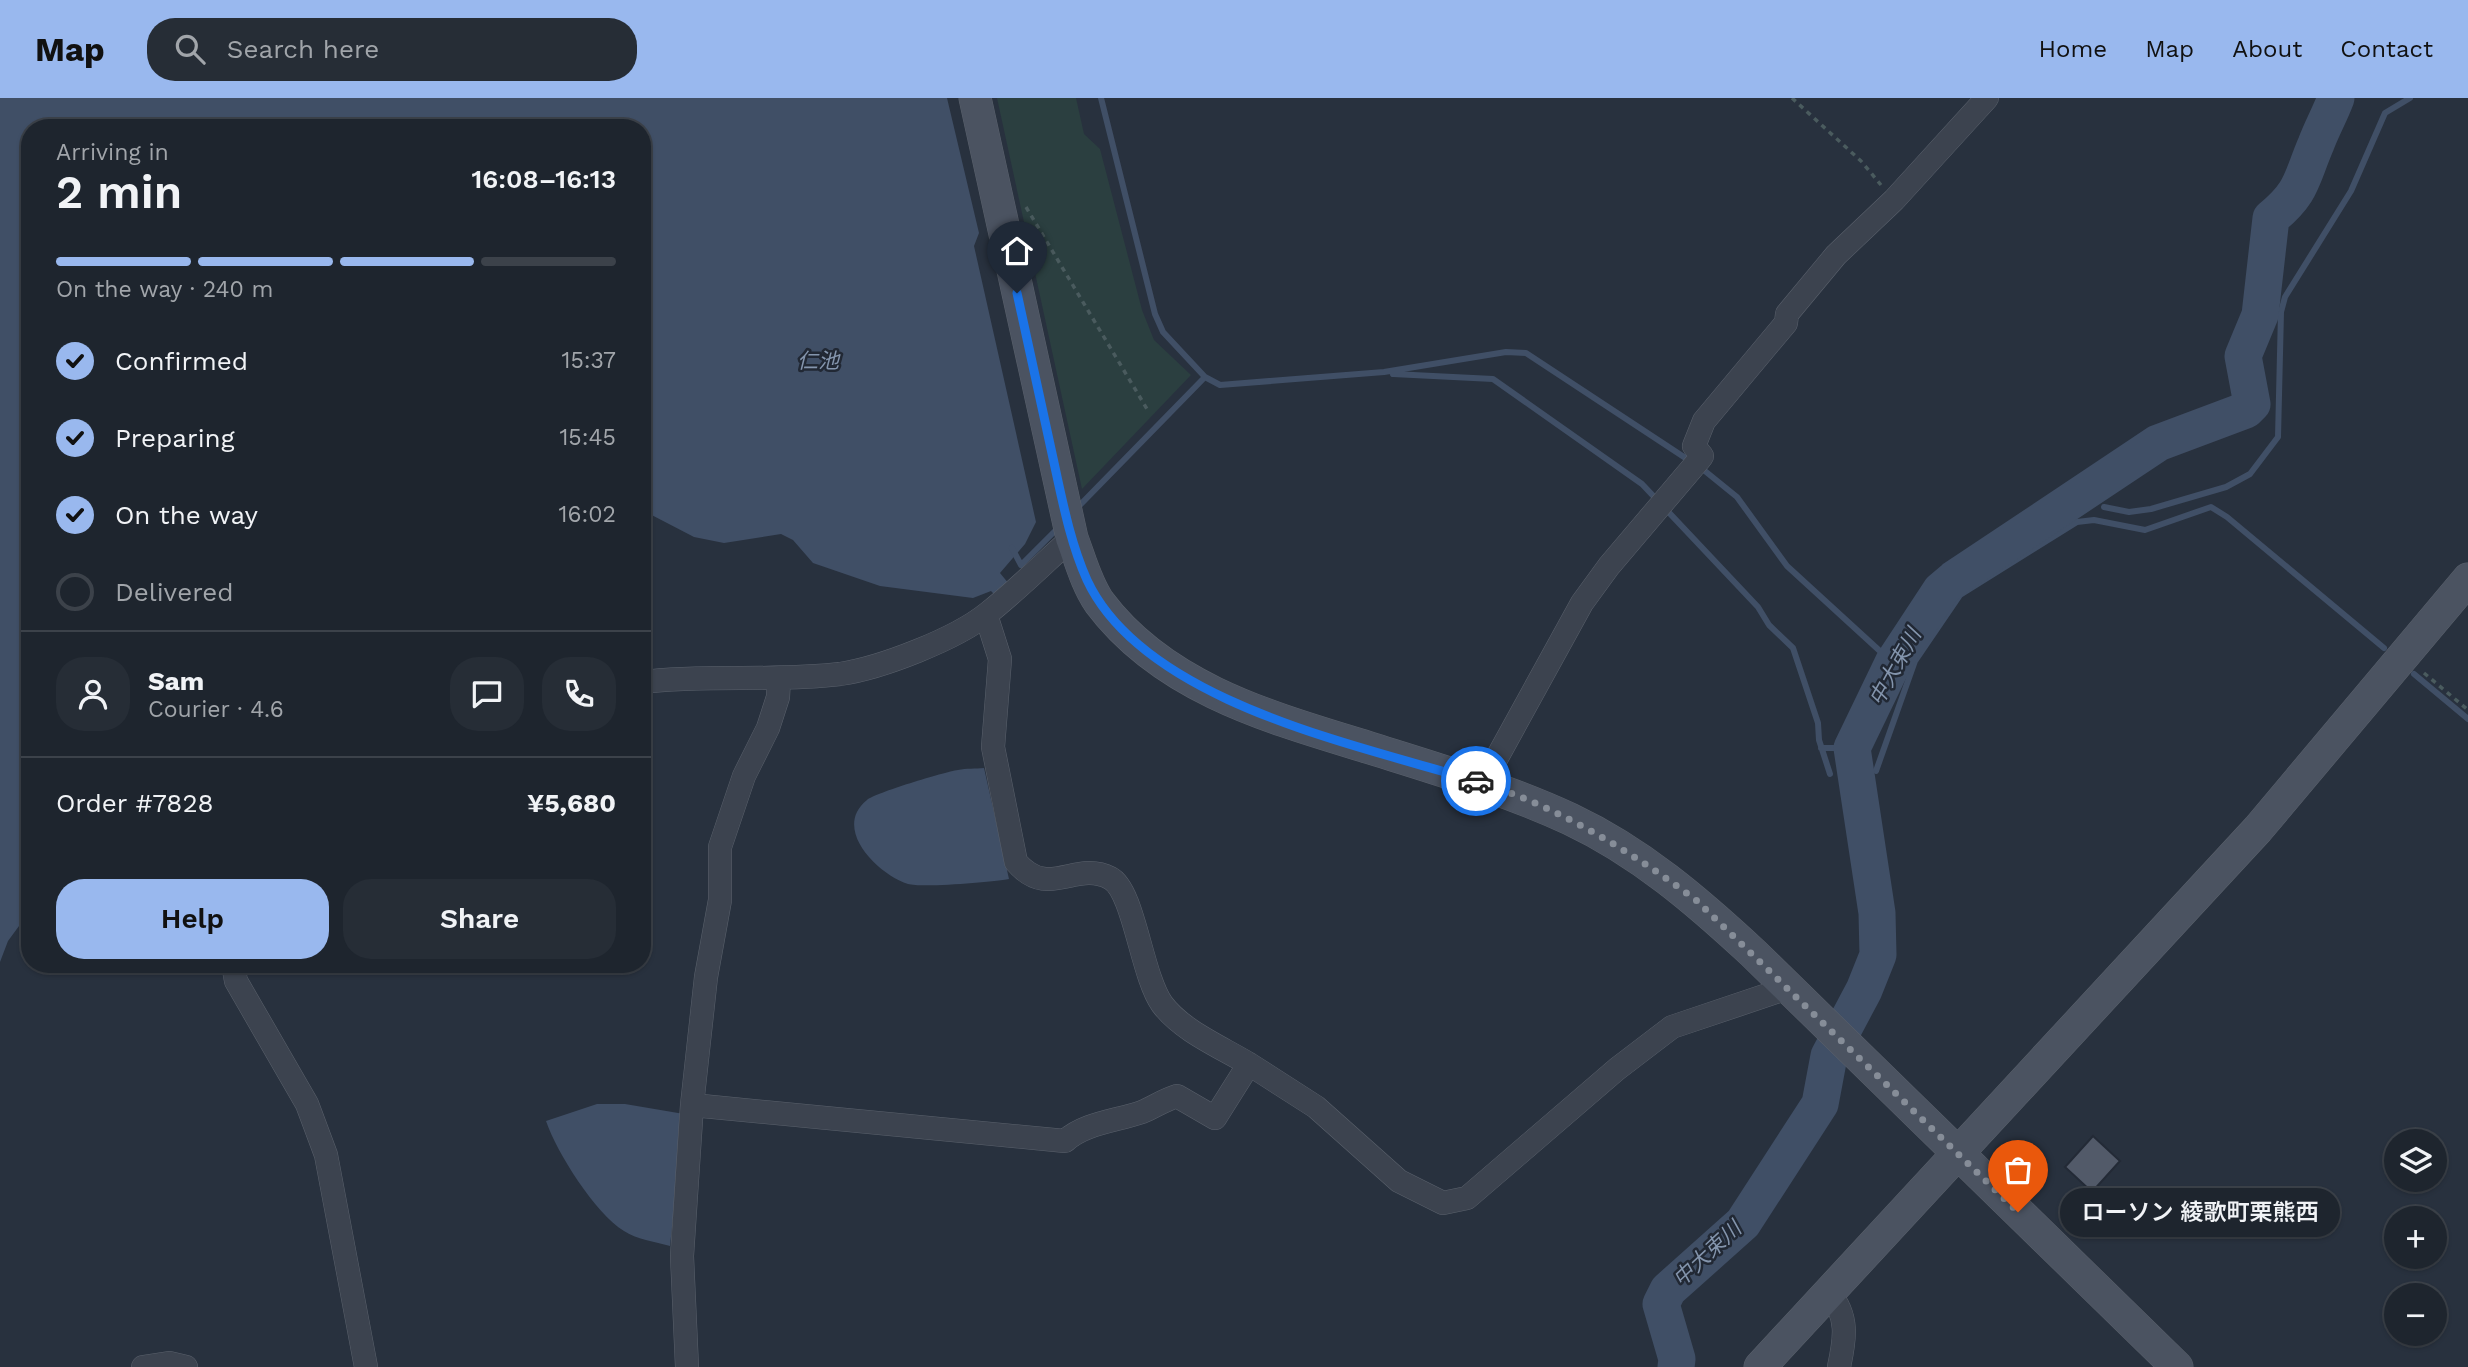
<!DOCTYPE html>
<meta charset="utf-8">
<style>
body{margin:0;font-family:"Work Sans","Noto Sans JP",sans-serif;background:#262d36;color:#f1f3f6;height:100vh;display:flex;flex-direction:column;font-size:26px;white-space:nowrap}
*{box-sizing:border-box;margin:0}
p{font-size:23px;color:#a1a5aa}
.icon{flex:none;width:38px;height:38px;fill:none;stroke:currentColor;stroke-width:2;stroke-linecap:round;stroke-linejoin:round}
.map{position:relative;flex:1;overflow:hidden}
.side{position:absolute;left:21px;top:21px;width:630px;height:854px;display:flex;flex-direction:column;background:#1e252e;border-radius:28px;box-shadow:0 2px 5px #0004,0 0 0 2px #3c424a}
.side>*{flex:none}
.fabs{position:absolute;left:2384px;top:1031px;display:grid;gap:14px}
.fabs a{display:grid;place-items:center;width:63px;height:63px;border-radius:50%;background:#1e252e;box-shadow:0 2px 5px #0004,0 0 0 2px #3c424a;font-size:35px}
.pin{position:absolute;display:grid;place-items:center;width:60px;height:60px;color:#fff;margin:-72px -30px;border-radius:50% 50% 50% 0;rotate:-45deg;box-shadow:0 0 7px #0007}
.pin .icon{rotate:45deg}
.courier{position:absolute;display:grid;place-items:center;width:70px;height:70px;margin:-35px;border:5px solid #1a73e8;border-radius:50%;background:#fff;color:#222;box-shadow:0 2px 9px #0007}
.bubble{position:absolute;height:49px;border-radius:24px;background:#1e252e;box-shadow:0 2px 5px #0004,0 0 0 2px #3c424a;font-size:23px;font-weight:600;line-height:49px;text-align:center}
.overview em{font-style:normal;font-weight:600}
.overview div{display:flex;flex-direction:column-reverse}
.overview{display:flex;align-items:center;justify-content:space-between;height:119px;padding:0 35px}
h1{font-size:46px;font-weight:600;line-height:52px}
.bar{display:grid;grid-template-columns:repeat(4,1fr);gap:10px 7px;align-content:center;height:84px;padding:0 35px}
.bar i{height:9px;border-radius:5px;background:#3c424a}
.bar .on{background:#99b8ee}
.bar p{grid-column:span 4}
.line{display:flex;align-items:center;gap:18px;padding:0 35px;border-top:2px solid #3c424a}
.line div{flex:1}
.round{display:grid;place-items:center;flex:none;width:74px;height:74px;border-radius:28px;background:#262d36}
ol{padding:0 35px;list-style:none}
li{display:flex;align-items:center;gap:21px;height:77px}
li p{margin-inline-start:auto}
li .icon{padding:7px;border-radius:50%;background:#99b8ee;color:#111;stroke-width:4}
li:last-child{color:#a1a5aa}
li i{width:38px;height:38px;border:4px solid #3c424a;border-radius:50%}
.primary-button{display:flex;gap:14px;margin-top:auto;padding:14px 35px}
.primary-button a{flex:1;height:80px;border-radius:28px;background:#99b8ee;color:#111;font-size:28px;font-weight:600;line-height:80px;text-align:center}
.primary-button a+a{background:#262d36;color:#f1f3f6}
header{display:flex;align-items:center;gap:42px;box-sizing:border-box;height:98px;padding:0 35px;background:#99b8ee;color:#111}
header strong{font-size:33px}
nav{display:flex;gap:38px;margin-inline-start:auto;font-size:24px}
.search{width:490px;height:63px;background:#262d36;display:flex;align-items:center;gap:18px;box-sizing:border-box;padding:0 24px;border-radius:28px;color:#a1a5aa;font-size:26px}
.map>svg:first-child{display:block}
.green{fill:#2b3f40}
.water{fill:#404f66}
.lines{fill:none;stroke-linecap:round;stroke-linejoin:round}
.stream{stroke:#404f66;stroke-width:6}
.river{stroke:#404f66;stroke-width:37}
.building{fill:#525a69;stroke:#232a36;stroke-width:2}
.street-casing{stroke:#5a616c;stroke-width:24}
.secondary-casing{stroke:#5a616c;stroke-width:33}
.path{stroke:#4a5b5e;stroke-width:3.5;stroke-dasharray:5 5;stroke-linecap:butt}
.street{stroke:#3c434f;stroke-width:23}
.secondary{stroke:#4b5361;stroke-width:32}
.done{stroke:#868d98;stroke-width:7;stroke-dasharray:0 12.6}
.route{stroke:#1a73e8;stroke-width:9}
.labels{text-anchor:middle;stroke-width:5;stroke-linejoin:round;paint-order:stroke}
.water-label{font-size:21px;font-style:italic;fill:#8495ad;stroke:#212834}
</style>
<header>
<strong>Map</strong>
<div class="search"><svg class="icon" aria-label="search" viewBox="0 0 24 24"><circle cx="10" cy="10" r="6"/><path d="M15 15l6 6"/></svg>Search here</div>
<nav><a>Home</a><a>Map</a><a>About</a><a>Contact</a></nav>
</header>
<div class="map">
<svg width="2468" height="1269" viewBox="0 0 2468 1269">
<rect width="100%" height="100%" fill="#28313e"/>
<path class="green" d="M 997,0 L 1076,0 L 1084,36 L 1100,51 L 1142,212 L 1154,242 L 1191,277 L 1082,391 Z"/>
<path class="water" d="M 0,0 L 947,0 L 979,135 L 974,148 L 1036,424 L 1025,446 L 1000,475 L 1009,486 L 996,498 L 991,493 L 973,500 L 880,488 L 813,465 L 793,442 L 781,436 L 724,445 L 694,439 L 642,412 L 642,30 L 30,30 L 30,813 L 8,843 L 0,864 Z
M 984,670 L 1009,781 C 992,784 923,790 908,786 C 879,777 831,731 867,702 C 875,695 944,674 958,672 C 966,670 976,671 984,670 Z
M 597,1006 L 625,1006 L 684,1016 L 670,1148 C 655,1144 636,1141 624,1133 C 595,1115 557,1055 546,1023 Z"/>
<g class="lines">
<path class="stream" d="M 1101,0 L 1155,216 L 1163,234 L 1205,279
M 1393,276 L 1493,281 L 1642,386 L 1758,509 L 1769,527 L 1793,550 L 1818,625 L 1819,642 L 1830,676
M 1700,369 L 1737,399 L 1787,468 L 1893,565
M 2104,409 L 2129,414 L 2151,411 L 2226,389 L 2250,376 L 2278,339 L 2281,214 L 2285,199 L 2351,93 L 2385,15 L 2410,0
M 1076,411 L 1205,279 L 1220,287 L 1384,274 L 1506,254 L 1526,255 L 1690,363
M 1012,450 L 1021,467 L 1059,429
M 2414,576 L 2468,621
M 1821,650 L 1852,650
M 1876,673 L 1915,563 L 1960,497 L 2077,424 L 2094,422 L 2145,432 L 2211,409 L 2227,419 L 2384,550"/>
<path class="river" d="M 1676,1269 L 1677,1261 L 1661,1206 L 1668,1192 L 1743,1125 L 1820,1006 L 1829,958 L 1864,892 L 1878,857 L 1877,815 L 1852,650 L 1893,565 L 1941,492 L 1954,481 L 2158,345 L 2246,312 L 2252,306 L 2243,258 L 2260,217 L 2271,120 C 2303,94 2301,81 2316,46 C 2322,30 2330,16 2336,0"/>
</g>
<path class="building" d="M 2093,1038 L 2120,1063 L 2092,1094 L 2065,1069 Z"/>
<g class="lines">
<defs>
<path id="street" d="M 986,517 L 1000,561 L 993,649 L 1016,764 C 1049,802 1075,762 1110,780 C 1134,792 1141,876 1162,906 C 1182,933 1221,949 1249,966
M 642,584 C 708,576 774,584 840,576 C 881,570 956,541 988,515 C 1017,492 1044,465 1072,440
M 1483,685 L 1582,505 L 1609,468 L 1699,362 L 1702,358 L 1694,348 L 1704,323 L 1786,225 L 1787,216 L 1836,157 L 1894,102 L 1987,0
M 233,866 L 236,883 L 307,1006 L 326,1057 L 366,1269
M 692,1007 L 1065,1043 C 1085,1025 1116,1023 1142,1014 C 1154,1009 1164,1002 1177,998 L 1215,1020 L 1249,966 L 1316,1009 L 1399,1083 L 1443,1105 L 1467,1100 L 1617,971 L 1672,929 L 1788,890
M 1829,1195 C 1849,1218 1845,1241 1839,1269
M 143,1269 L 169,1265 L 186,1269
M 687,1269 L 682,1158 L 692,1007 L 706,879 L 720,802 L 720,749 L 744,678 L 768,630 L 778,599 L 779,580"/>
<path id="secondary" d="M 975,0 L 1072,440 C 1080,461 1086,485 1099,504 C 1164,591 1272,620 1370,650 C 1437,671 1505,691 1570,721 C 1640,754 1697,803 1753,855 L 2177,1269
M 1760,1269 L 2258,731 L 2468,481"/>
</defs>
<use href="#street" class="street-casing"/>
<use href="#secondary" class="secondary-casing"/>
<path class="path" d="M 1792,0 L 1861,63 L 1881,87
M 1026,109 L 1147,311
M 2424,575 L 2468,612"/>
<use href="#street" class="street"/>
<use href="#secondary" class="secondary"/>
</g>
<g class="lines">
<path class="done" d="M 1476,683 C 1557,708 1629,752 1696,802 L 2018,1114"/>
<path class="route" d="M 1017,195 C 1029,250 1041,305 1053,360 C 1062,401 1070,444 1087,482 C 1144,604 1358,647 1476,683"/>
</g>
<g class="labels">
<g class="water-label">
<text x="818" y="270">仁池</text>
<text transform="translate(1895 569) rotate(-61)" y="7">中大束川</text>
<text transform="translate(1707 1156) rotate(-43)" y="7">中大束川</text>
</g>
</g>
</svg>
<div class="fabs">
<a><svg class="icon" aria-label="layers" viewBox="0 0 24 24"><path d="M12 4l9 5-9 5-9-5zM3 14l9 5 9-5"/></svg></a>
<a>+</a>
<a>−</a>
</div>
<div class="pin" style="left:2018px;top:1114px;background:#ea580c"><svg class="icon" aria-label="bag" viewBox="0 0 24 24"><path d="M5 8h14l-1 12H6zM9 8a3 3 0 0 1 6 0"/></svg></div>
<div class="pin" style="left:1017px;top:195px;background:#1f2937"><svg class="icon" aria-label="home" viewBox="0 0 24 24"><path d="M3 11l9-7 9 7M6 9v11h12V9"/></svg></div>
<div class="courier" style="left:1476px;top:683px"><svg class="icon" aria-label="car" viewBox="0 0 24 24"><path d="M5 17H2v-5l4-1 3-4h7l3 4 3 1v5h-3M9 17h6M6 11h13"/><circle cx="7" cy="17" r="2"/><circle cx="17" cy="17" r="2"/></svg></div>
<div class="bubble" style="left:2060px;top:1090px;width:280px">ローソン 綾歌町栗熊西</div>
<section class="side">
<div class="overview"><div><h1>2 min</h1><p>Arriving in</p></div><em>16:08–16:13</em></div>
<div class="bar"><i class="on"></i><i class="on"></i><i class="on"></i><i></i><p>On the way · 240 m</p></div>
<ol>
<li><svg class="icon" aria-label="check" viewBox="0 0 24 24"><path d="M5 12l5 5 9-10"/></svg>Confirmed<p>15:37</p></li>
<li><svg class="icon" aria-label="check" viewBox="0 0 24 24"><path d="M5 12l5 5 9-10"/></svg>Preparing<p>15:45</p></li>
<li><svg class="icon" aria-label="check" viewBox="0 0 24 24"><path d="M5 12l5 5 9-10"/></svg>On the way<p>16:02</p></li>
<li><i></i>Delivered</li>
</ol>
<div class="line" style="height:126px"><a class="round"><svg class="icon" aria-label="person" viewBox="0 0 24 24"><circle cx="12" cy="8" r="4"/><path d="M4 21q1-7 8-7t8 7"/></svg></a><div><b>Sam</b><p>Courier · 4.6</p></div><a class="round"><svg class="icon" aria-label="chat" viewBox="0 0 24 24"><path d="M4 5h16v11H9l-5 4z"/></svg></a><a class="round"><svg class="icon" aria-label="phone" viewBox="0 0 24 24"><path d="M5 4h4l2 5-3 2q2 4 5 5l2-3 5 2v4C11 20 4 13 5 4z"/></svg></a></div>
<div class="line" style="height:91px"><div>Order #7828</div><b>¥5,680</b></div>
<div class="primary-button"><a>Help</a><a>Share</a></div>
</section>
</div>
